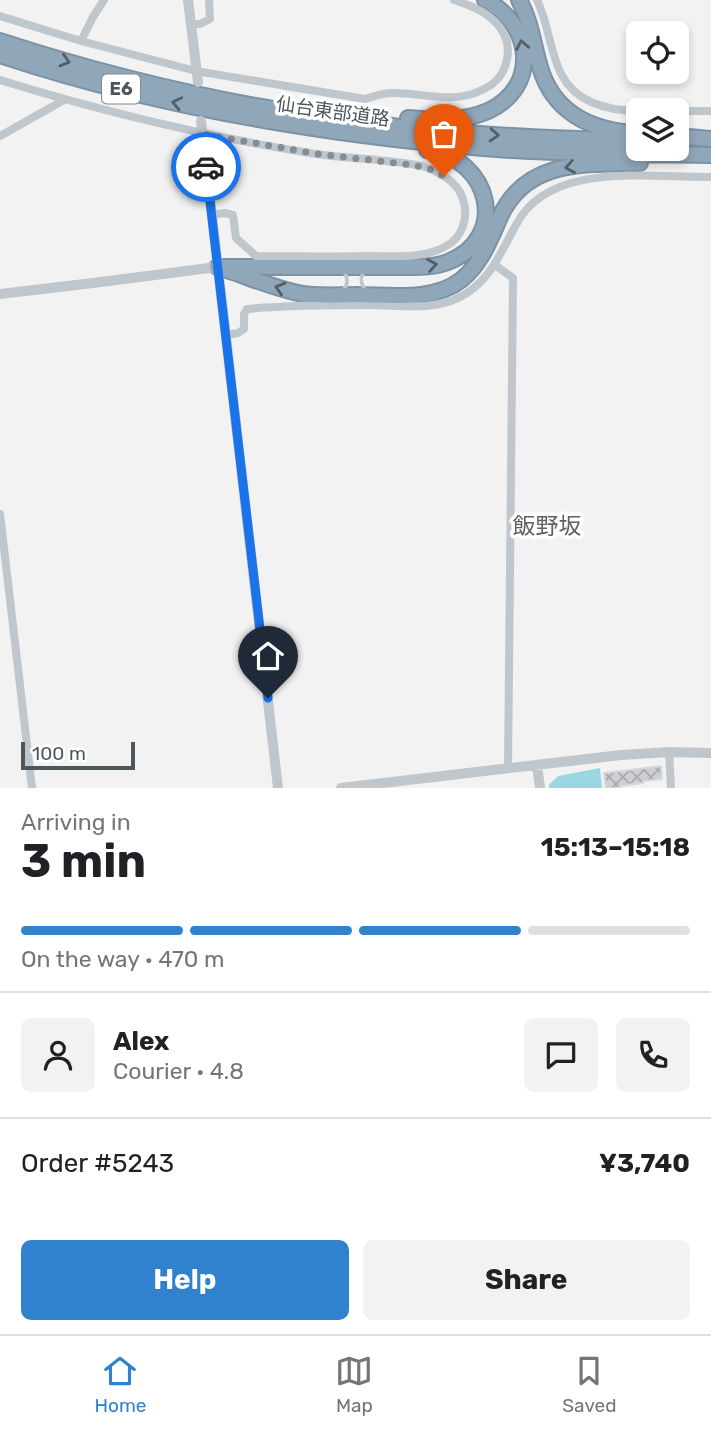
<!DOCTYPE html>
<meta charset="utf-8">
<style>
body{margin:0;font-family:Rubik,"Noto Sans JP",sans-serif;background:#f2f2f2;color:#202124;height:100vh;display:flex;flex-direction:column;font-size:26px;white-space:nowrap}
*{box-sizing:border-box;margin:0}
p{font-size:23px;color:#757577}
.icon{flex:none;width:38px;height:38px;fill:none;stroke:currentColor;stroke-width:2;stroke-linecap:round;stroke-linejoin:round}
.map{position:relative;height:788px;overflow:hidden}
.side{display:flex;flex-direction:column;background:#fff;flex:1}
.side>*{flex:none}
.controls{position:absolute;left:626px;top:21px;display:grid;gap:14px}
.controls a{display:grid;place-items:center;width:63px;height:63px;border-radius:10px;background:#fff;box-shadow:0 4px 10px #0003;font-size:35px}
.scale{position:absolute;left:21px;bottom:18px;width:114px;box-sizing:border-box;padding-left:7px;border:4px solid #4c565d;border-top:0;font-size:19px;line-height:24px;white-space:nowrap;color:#4c565d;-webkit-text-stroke:5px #fff;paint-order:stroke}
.pin{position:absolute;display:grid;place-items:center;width:60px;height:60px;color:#fff;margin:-72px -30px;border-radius:50% 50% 50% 0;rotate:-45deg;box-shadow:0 0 7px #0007}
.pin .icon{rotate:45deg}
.courier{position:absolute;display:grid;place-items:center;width:70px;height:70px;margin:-35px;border:5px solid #1a73e8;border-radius:50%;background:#fff;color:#222;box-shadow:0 2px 9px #0007}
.headline em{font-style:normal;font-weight:700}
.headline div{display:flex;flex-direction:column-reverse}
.headline{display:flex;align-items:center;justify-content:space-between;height:119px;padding:0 21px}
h1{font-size:46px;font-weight:700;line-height:52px}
.bar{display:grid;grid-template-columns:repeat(4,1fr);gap:10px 7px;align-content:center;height:84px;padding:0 21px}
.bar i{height:9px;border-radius:5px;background:#e0e0e0}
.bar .selected{background:#3182ce}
.bar p{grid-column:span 4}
.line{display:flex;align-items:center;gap:18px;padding:0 21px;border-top:2px solid #e0e0e0}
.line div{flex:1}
.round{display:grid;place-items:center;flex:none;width:74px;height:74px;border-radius:10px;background:#f2f2f2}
.button{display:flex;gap:14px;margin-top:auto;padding:14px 21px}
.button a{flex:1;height:80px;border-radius:10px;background:#3182ce;color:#fff;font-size:28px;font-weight:700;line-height:80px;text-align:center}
.button a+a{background:#f2f2f2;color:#202124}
.menu{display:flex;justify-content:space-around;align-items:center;height:98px;border-top:2px solid #e0e0e0;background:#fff;font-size:19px;color:#757577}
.menu a{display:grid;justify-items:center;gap:4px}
.menu .selected{color:#3182ce}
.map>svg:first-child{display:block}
.water{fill:#99d8e2}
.building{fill:url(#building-cross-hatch);stroke:#d6d8dc;stroke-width:2}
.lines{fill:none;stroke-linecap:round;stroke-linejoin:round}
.motorway-casing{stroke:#7b92a5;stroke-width:18}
.service{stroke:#bfc6cc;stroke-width:3.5}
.minor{stroke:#bfc6cc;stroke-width:8}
.tertiary{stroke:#bfc6cc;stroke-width:10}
.motorway{stroke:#90a7b9;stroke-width:14}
.oneway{stroke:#535e66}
.done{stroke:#868d91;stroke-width:7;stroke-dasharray:0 12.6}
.route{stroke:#1a73e8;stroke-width:9}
.labels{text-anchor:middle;stroke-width:7;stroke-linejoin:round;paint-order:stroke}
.shield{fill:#fff;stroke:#82898e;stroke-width:2}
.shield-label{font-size:18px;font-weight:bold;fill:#4c565d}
.street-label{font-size:19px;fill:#4c565d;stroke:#fff}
.quarter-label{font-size:23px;fill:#5f6265;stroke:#fff}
</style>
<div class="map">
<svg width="711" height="788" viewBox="0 0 711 788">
<defs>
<pattern id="building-cross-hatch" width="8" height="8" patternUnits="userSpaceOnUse" patternTransform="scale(1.75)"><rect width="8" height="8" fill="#cdcfd3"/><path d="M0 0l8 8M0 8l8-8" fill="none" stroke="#a9abae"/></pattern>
</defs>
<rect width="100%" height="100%" fill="#f3f2f2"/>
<path class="water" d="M 600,768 L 602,788 L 549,788 L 549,785 L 558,776 Z"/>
<path class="building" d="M 661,766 L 662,779 L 643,781 L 643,783 L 620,786 L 620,788 L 606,788 L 604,773 Z"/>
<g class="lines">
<defs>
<path id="motorway" d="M 519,0 C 531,21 533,44 540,67 C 553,112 590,130 634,133
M 0,41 C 119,80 243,108 368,123 C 458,135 548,139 639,141
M 0,55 C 156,107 320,134 483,148 C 559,154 635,154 711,155
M 408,118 C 434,120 463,122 488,111 C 540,87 533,24 485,0
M 677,136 L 711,139
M 217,267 L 415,267 C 426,267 438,266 448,262 C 509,238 492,159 427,150
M 227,270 C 251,278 274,288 298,293 C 317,297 337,295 357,295 C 390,295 433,302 461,280 C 481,264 490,240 500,217 C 526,159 586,164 640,163"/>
</defs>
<use href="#motorway" class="motorway-casing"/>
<path class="service" d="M 365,271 C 359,278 361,284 366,291
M 343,290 C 349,284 348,278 344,272"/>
<path class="minor" d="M 537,0 C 555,37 548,83 591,102 C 607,109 622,111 639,111
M 0,16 L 81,41 L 196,71 L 365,99 C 373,97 382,93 391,93 C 422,92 452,105 482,90 C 490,86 497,82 502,73 C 507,64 509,53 507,42 C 501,18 476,7 454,0
M 191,24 L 200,24 L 210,19 L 209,0
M 81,41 L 93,17 L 104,0
M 0,80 C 104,112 209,137 316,154 C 351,159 387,159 422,166 C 440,172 460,182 464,203 C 468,218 462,237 448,245 C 426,259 394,256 369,256 C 331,257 294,256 256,256 L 236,238 L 233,215 L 225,213 L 211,215
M 677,111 L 711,111
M 0,136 L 64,100
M 495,265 L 513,278 L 508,768
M 226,335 L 238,333 L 244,329 L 244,314 L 247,309 C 287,305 329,305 369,305 C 399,305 430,311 458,298 C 490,283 500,253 516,225 C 549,160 651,178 711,177
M 0,514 L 32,788
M 669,752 L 671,788"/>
<path class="tertiary" d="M 188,0 L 198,82
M 201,121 L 278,788
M 0,294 L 93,283 L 217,267
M 537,765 L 540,788
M 341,788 L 621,755 L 669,752 L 711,753"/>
<use href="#motorway" class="motorway"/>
</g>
<defs><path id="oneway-chevron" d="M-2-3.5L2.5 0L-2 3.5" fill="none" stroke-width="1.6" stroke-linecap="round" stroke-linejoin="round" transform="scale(1.75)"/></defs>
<g class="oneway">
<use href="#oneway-chevron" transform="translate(522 45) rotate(-101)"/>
<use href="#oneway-chevron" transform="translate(65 61) rotate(17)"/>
<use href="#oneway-chevron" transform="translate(177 103) rotate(-167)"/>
<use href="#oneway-chevron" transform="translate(494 135) rotate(4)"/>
<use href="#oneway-chevron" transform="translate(570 167) rotate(170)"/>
<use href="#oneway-chevron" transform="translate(432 265) rotate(-9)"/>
<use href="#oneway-chevron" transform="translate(280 288) rotate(-163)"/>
</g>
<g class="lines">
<path class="done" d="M 206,167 L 202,134 L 318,154 L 413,165 L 430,169 L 444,176"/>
<path class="route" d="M 206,167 L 268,698"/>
</g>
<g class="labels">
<rect class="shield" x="102" y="74.5" width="38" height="29" rx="5"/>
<g class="shield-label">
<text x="121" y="95">E6</text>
</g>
<g class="street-label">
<text transform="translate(333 111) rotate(8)" y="7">仙台東部道路</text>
</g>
<g class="quarter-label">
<text x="547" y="534">飯野坂</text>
</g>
</g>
</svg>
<div class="controls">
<a><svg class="icon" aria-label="locate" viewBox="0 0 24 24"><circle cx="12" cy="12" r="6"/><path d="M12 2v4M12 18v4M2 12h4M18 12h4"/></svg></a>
<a><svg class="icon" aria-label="layers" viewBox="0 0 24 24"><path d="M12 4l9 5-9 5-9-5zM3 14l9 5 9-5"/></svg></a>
</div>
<div class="scale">100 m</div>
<div class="pin" style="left:444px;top:176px;background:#ea580c"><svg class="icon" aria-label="bag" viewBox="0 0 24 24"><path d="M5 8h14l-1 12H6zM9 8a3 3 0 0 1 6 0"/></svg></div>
<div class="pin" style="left:268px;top:698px;background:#1f2937"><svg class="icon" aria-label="home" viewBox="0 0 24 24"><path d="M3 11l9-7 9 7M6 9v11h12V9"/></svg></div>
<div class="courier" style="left:206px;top:167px"><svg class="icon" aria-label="car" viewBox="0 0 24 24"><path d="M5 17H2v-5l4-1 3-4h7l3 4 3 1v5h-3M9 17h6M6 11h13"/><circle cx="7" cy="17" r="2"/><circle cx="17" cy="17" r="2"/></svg></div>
</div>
<section class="side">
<div class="headline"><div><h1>3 min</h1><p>Arriving in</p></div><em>15:13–15:18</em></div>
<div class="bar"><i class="selected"></i><i class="selected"></i><i class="selected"></i><i></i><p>On the way · 470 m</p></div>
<div class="line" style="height:126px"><a class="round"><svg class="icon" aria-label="person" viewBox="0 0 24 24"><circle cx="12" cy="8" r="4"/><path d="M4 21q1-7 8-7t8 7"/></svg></a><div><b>Alex</b><p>Courier · 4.8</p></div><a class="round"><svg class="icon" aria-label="chat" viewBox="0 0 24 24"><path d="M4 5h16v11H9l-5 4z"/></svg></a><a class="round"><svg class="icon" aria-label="phone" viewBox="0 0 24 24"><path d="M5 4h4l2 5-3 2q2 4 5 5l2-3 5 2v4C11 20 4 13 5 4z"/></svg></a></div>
<div class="line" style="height:91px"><div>Order #5243</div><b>¥3,740</b></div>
<div class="button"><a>Help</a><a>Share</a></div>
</section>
<nav class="menu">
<a class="selected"><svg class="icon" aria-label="home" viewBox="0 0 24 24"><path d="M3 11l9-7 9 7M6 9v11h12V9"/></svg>Home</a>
<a><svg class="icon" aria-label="map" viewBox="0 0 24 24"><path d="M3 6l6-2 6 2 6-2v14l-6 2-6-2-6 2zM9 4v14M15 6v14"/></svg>Map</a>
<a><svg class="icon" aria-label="saved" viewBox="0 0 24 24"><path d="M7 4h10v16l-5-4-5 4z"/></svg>Saved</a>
</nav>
